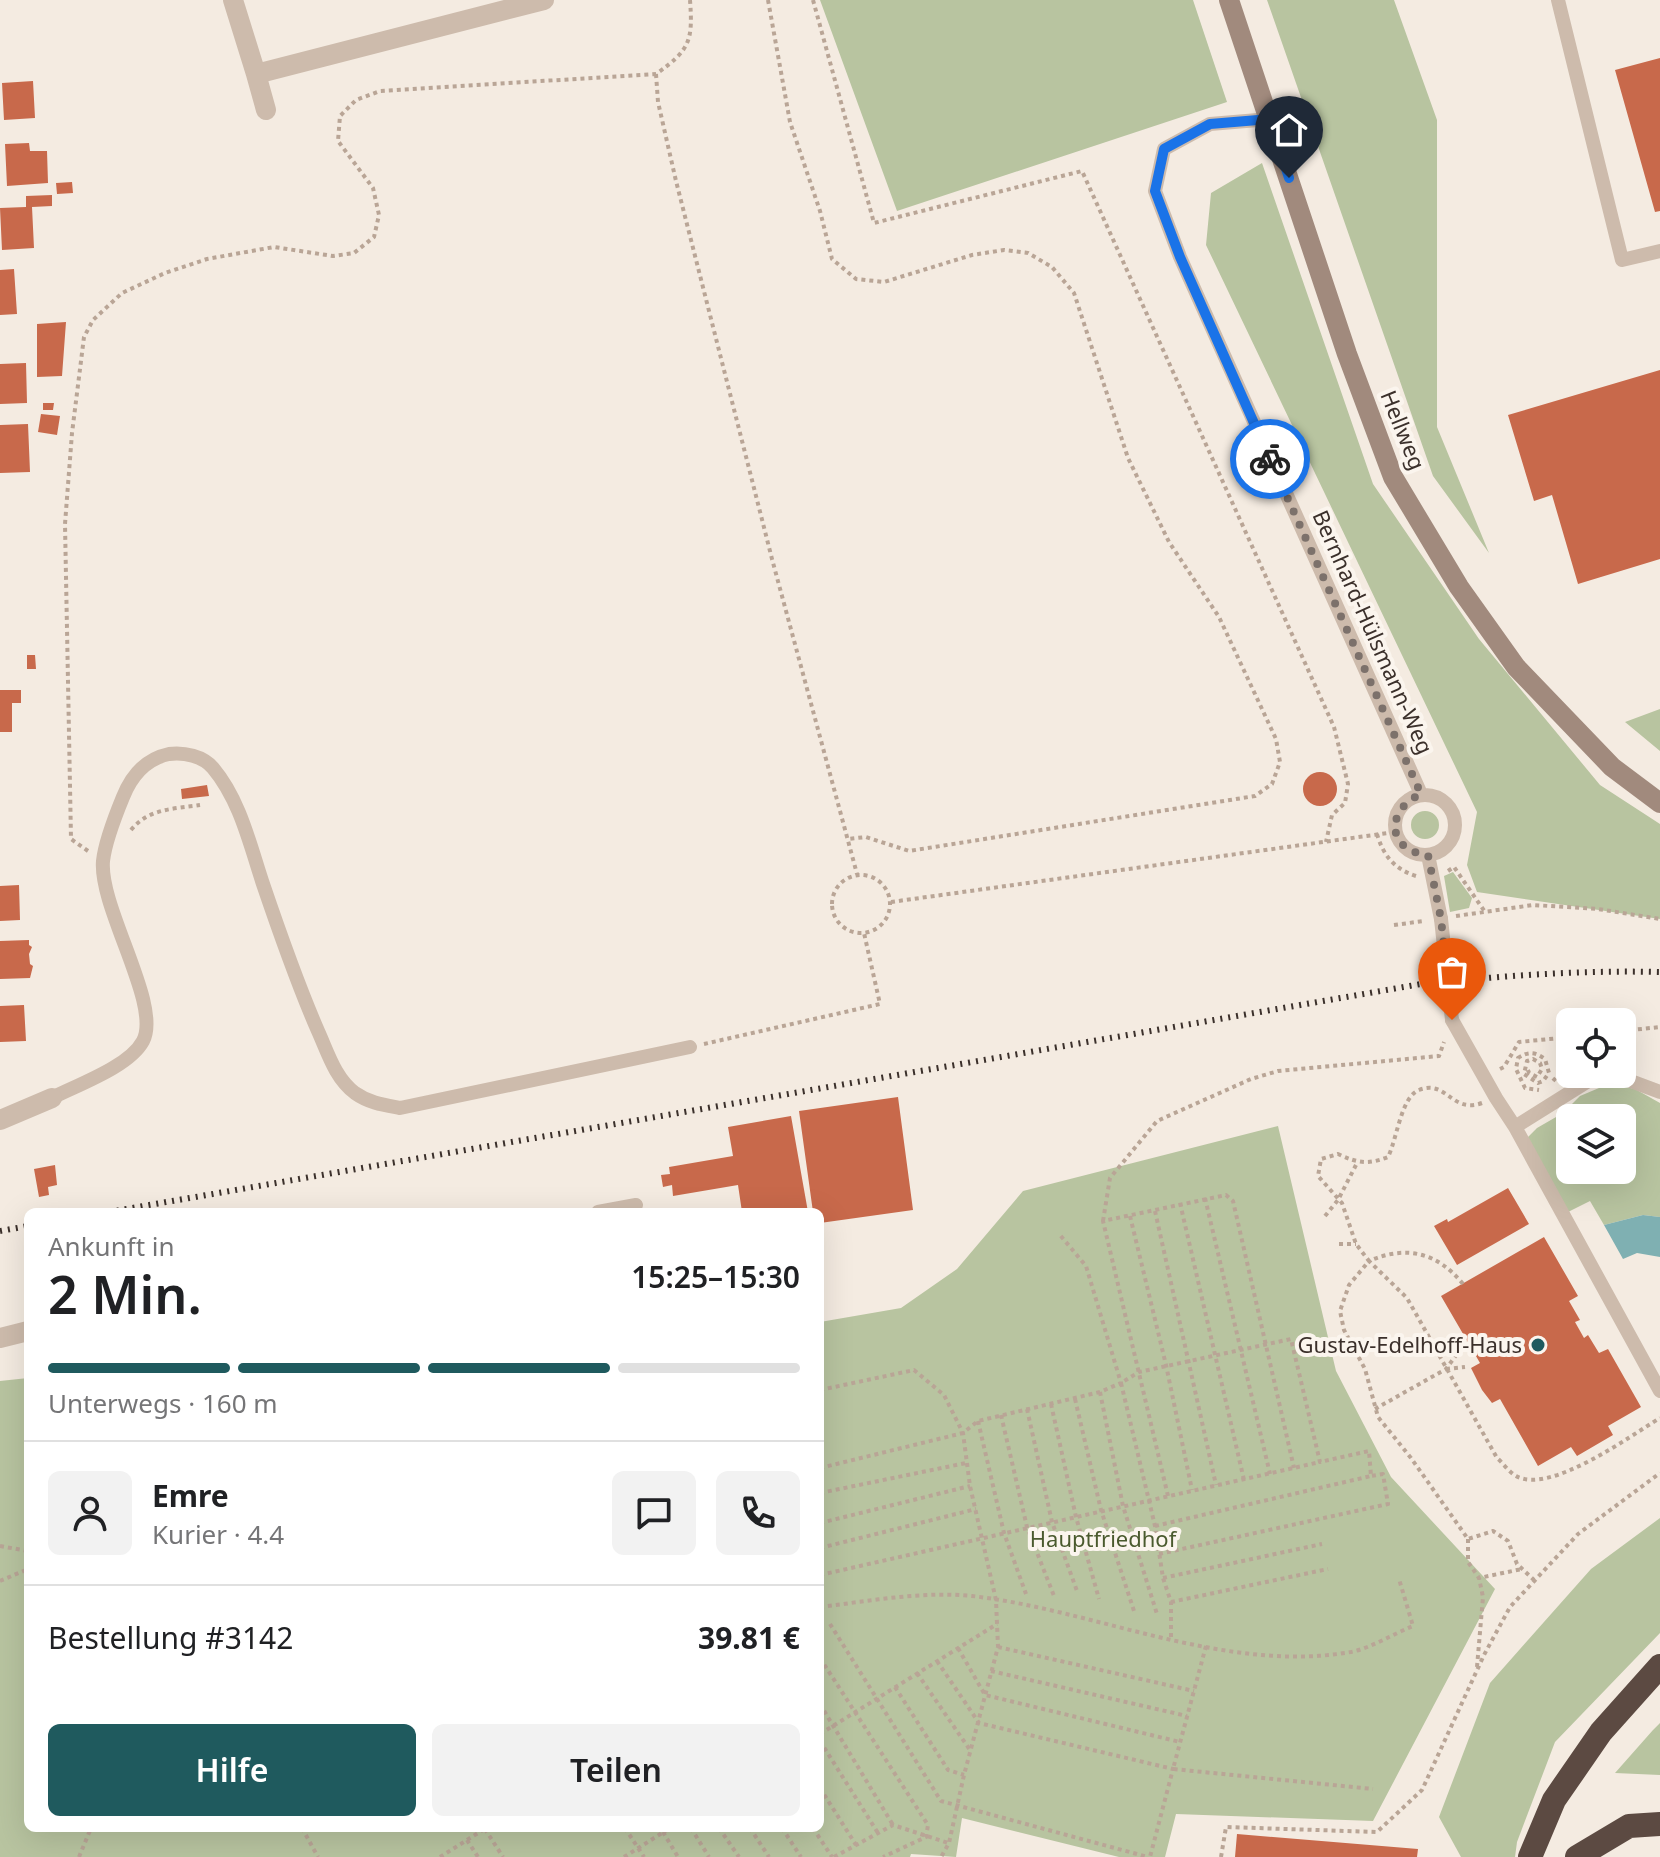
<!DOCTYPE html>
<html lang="de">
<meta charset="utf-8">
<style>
body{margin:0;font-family:"Noto Sans",sans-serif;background:#f2f2f2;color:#202124;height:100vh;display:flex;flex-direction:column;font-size:30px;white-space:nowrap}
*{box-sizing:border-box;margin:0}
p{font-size:26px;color:#757577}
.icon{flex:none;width:44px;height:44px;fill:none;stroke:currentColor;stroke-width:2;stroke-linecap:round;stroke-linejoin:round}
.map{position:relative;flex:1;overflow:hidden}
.side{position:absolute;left:24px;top:1208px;width:800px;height:624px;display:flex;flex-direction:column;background:#fff;border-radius:12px;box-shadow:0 8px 32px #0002}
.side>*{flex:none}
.fabs{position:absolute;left:1556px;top:1008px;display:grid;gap:16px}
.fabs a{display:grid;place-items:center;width:80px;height:80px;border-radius:12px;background:#fff;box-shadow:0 8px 32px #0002;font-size:40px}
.pin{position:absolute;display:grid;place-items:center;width:68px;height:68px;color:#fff;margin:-82px -34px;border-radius:50% 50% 50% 0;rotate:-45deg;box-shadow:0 0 8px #0007}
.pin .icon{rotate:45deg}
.courier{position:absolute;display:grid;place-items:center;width:80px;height:80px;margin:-40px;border:6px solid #1a73e8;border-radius:50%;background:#fff;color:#222;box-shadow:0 2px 10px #0007}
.headline em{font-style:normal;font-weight:600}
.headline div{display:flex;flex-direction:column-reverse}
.headline{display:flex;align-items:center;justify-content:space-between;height:136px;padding:0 24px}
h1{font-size:52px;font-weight:600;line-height:60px}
.bar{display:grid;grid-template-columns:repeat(4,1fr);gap:12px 8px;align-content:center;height:96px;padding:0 24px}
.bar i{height:10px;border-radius:6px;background:#e0e0e0}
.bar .active{background:#1f5a5e}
.bar p{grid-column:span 4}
.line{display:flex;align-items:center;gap:20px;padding:0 24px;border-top:2px solid #e0e0e0}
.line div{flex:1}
.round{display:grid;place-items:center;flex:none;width:84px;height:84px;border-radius:12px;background:#f2f2f2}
.button{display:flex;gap:16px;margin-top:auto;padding:16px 24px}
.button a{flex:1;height:92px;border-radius:12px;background:#1f5a5e;color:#fff;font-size:32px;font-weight:600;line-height:92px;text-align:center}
.button a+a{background:#f2f2f2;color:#202124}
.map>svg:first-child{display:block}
.green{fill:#b8c4a0;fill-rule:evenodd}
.water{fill:#7fb0b2}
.building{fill:#c8694b}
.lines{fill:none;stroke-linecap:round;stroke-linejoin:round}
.path{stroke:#b9a596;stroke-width:4;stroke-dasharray:4 4;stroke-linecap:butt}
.lane{stroke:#cdbbac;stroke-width:14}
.street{stroke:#cdbbac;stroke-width:20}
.secondary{stroke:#a18a7d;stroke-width:20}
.highway{stroke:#5c4a42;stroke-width:24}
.rail{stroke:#3b302b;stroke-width:6;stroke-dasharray:2 6;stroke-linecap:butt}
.lane-bridge{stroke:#cdbbac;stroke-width:14}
.done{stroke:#7c716b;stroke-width:8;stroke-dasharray:0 14.4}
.route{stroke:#1a73e8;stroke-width:10}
.poi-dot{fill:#1f5a5e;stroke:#fbf5ee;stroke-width:3}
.labels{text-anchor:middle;stroke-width:8;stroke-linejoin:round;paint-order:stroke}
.street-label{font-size:22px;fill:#3b302b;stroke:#fbf5ee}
.poi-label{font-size:22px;fill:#3b302b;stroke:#fbf5ee;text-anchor:end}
.park-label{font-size:22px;fill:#4a5a2e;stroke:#fbf5ee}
</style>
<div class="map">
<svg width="1660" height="1857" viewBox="0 0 1660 1857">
<rect width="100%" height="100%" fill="#f4ebe1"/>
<path class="green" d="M 820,0 L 1193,0 L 1227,102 L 897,211 Z
M 1267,0 L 1394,0 L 1437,120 L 1437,427 L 1489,553 L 1433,476 Z
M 1262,163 L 1373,484 L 1479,639 L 1600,785 L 1660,824 L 1660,919 L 1477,892 L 1467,865 L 1477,812 L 1206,245 L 1211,193 Z
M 1660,709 L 1660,751 L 1625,722 Z
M1411 825a14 14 0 1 1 28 0a14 14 0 1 1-28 0Z
M 1453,872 L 1472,898 L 1469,908 L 1450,912 L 1444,876 Z
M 1616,1085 L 1635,1089 L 1660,1103 L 1660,1217 L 1643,1215 L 1604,1225 L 1590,1201 L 1568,1212 L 1527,1138 L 1537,1128 L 1563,1113 L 1580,1096 L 1599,1088 ZM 1570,1118 L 1622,1118 L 1622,1170 L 1570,1170 Z
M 1278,1126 L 1336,1371 L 1391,1477 L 1495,1589 L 1373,1821 L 1176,1814 L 1165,1857 L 1119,1857 L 962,1818 L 956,1857 L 911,1854 L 910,1857 L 0,1857 L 0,1381 L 28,1378 L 28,1828 L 820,1828 L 820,1322 L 901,1308 L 957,1269 L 1023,1191 Z
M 1660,1518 L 1660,1633 L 1555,1742 L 1517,1842 L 1515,1857 L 1461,1857 L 1439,1817 L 1490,1683 L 1591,1569 Z
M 1660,1723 L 1660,1775 L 1615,1773 L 1653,1730 Z"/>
<path class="water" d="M 1643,1215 L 1660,1217 L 1660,1257 L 1637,1253 L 1623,1259 L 1604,1225 Z"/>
<path class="building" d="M 1660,58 L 1660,211 L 1655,212 L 1615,70 Z
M 33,81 L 35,118 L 4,120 L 2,83 Z
M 29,143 L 30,151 L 47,151 L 48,183 L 7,186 L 5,144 Z
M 72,182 L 73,193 L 57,194 L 56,183 Z
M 52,195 L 52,206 L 32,207 L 34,248 L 2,250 L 0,208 L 26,207 L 26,196 Z
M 14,269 L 17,314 L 0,315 L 0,270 Z
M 66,322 L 62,376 L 37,377 L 37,324 Z
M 26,363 L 27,403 L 0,404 L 0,364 Z
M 1660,370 L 1660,559 L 1578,584 L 1552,495 L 1534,501 L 1508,415 Z
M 43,403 L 54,403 L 53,410 L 43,410 Z
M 41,414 L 60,416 L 57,435 L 38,432 Z
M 28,424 L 30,472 L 0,473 L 0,425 Z
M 27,655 L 35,655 L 36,669 L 27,669 Z
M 0,690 L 21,690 L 21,703 L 12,703 L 12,732 L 0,732 Z
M1303 789a17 17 0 1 1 34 0a17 17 0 1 1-34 0Z
M 207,785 L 209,796 L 182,799 L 181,789 Z
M 19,885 L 20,920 L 0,921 L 0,886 Z
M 29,940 L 29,945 L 32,947 L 29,954 L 30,964 L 33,966 L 30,978 L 0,979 L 0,941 Z
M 24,1005 L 26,1041 L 0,1042 L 0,1006 Z
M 898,1097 L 913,1210 L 820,1223 L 820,1212 L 813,1212 L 799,1111 Z
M 791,1116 L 808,1212 L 742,1212 L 738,1185 L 673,1196 L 672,1185 L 663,1187 L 661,1175 L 670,1174 L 669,1167 L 733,1156 L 728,1127 Z
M 55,1165 L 57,1185 L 48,1187 L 49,1195 L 39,1197 L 34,1169 Z
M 1508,1188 L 1529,1224 L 1457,1265 L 1434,1226 L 1447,1219 L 1448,1222 Z
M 1544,1237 L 1578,1296 L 1569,1301 L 1580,1320 L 1575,1322 L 1584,1338 L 1588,1335 L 1599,1353 L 1608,1349 L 1641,1407 L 1608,1426 L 1613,1435 L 1577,1456 L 1571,1447 L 1538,1466 L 1500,1399 L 1492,1403 L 1482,1390 L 1471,1368 L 1480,1363 L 1441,1296 Z
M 1237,1834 L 1418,1849 L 1417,1857 L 1235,1857 Z"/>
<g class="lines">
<path class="path" d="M 768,0 L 790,122 L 820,211 L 832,259 L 856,279 L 884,282 L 972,255 L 1004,250 L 1028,253 L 1052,267 L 1074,293 L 1128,458 L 1169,542 L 1219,617 L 1276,739 L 1280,762 L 1272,784 L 1255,796 L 909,851 L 866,837 L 848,839
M 813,0 L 874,223 L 1082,171 L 1334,727 L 1348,784 L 1345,803 L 1332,815 L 1326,842
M 656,74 L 658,102 L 676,181 L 772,559 L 857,874
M 131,830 C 149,808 174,809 200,805
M 1377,834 C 1383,855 1394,869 1416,876
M 88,851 L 71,839 L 65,524 L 72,433 L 84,337 L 93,320 L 122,293 L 165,273 L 207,259 L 274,247 L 333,256 L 354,253 L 374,237 L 379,215 L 373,188 L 338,141 L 340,116 L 356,100 L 380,91 L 656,74 C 690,50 693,41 690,0
M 1448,871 L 1454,867 L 1485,912
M832 904a29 29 0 1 1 58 0a29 29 0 1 1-58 0Z
M 891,902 L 1395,832
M 1456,916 L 1533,905 L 1598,909 L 1660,919
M 1394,925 L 1424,921
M 1622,1031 L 1660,1027
M 704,1044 L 880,1004 L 864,933
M 1500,1069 L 1504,1067 L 1519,1042 L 1570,1037
M 1528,1070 L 1529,1073 L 1537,1077 L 1542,1069 L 1540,1063 L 1533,1059 L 1527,1061 L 1524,1074 L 1538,1083 L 1543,1081 L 1549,1073 L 1545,1059 C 1535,1052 1529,1051 1518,1058 L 1516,1069 L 1525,1088 L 1539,1090
M 1553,1081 L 1570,1062
M 1482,1103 C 1451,1114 1447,1079 1419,1090 C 1401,1097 1397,1139 1388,1157 C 1368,1165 1357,1163 1338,1154 L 1321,1159 L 1318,1176 L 1342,1203 L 1356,1244 L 1369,1261 L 1349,1285 L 1340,1311 L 1344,1330 L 1365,1369 L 1378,1417 L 1411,1458 L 1468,1539 L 1493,1531 L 1508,1541 L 1517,1564 L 1534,1580
M 1205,1198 L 1270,1474
M 1180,1203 L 1244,1480
M 1155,1211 L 1216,1485
M 1130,1216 L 1166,1365 L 1192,1490
M 1325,1216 L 1338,1200 L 1357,1163
M 1103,1221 L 1110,1178 L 1157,1121 L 1251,1079 L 1278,1071 L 1439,1056 L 1444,1042
M 1339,1244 L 1356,1244
M 1463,1284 C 1437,1252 1406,1245 1369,1261 L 1407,1298 L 1497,1458 C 1503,1463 1509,1472 1516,1476 C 1550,1495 1630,1436 1660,1418
M 1446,1369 L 1465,1367
M 820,1390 L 914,1370 L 944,1395 L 963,1433 L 970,1486 L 996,1600 L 998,1647 L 964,1775 L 949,1843 L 941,1857
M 1100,1392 L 1123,1506 L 1157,1614
M 1075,1399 L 1101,1510 L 1134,1611
M 1051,1404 L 1076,1517 L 1099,1599
M 1027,1409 L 1052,1522 L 1077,1591
M 1375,1409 L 1446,1369 L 1462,1347
M 1001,1415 L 1027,1527 L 1054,1596
M 978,1421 L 1004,1533 L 1026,1594
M 28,1464 L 28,1466
M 820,1468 L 963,1433 L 978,1421 L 1100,1392 L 1121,1383 L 1086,1266 L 1060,1235
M 820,1493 L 966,1463
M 1168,1496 L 1103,1221 L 1226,1195 L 1233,1201 L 1294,1468
M 820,1523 L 970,1486
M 1155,1526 L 1371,1476 L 1369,1451 L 1320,1462 L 1291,1339 L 1139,1372 L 1121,1383 L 1155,1526 L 1163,1578 L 1171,1602 L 1171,1638
M 1468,1539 L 1468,1562 L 1479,1578 L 1522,1569
M 0,1546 L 28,1551
M 820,1548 L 976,1509
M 1159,1554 L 1388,1504 L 1383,1474 L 1371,1476
M 820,1575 L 1320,1462
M 1163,1578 L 1322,1544
M 0,1581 L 28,1569
M 1171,1602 L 1328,1569
M 820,1607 C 870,1601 922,1591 972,1596 C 1095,1610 1226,1674 1351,1652 C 1371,1648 1393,1634 1413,1626 L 1399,1579
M 830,1624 L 941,1801 L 1148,1857
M 1206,1646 L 1173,1769 L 1373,1789
M 998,1647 L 1194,1691
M 958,1648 L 985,1695 L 1180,1742
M 820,1658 L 928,1825 L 926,1837 L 883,1857
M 937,1661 L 979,1723 L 1173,1769 L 1150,1857
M 1477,1667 L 1483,1597 L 1479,1578
M 991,1671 L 1187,1716
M 917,1673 L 970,1750
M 895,1687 L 948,1770 L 964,1775
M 820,1704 L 893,1825
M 820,1734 L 997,1624
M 820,1741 L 878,1833
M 820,1788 L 856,1845
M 302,1828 L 318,1857
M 625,1828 L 644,1857
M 691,1828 L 709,1857
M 719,1828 L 739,1857
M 750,1828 L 769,1857
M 782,1828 L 801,1857
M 813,1828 L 832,1857
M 485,1829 L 503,1857
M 663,1832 L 678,1857
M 467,1840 L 478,1857
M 79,1857 L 91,1828
M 440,1857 L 486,1828
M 624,1857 L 670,1828
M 834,1857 L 893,1825 L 948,1843
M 1221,1857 L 1226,1827 L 1377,1832 L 1422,1790 L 1484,1655 L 1510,1607 L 1578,1534 L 1660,1473"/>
<path class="lane" d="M 1558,0 L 1622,260 L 1660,251
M 1270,119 L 1210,124 L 1164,149 L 1155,191 L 1180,257 L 1421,794
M1395 825a30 30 0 1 1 60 0a30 30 0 1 1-60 0Z
M 1428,855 L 1441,919
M 1452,1020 L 1496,1098 L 1515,1127 L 1660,1391
M 52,1098 C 77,1085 129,1067 143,1041 C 162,1005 99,908 103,861 C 105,843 116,814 123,797 C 131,777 145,759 169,754 C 184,752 203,756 213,768 C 240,800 250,845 263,884 C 280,934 297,983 318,1031 C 328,1053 335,1078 355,1093 C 369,1103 384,1105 400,1108 L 690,1047
M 1515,1127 L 1593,1078 L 1612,1074 L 1660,1092
M 598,1212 L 636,1205"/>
<path class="street" d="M 233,0 L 256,74 L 544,0
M 256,74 L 266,110
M 0,1120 L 52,1098
M 0,1338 L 28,1331"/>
<path class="secondary" d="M 1229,0 L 1347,354 L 1393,477 L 1459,587 L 1516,667 L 1612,767 L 1660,803"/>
<path class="highway" d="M 1530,1857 L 1554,1800 L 1601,1732 L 1660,1666
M 1577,1857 L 1629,1826 L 1660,1824"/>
<path class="rail" d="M 109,1212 L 1421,984 C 1501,976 1580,970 1660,972
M 0,1231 L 28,1226"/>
<path class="lane-bridge" d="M 1441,919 L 1452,1020"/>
</g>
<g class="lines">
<path class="done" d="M 1270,459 L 1421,794 C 1385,810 1386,851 1428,855 L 1441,919 L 1452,1020"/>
<path class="route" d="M 1270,459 L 1180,257 L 1155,191 L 1164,149 L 1210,124 L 1270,119 L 1289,178"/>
</g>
<circle class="poi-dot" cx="1538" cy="1345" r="8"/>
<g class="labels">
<g class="street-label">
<text transform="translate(1403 430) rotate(68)" y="8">Hellweg</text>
<text transform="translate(1373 632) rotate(66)" y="8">Bernhard-Hülsmann-Weg</text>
</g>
<g class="poi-label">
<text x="1522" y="1353">Gustav-Edelhoff-Haus</text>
</g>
<g class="park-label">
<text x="1103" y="1547">Hauptfriedhof</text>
</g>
</g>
</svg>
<div class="fabs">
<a><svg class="icon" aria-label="locate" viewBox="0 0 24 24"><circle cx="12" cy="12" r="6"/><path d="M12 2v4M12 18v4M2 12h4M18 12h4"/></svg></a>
<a><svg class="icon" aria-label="layers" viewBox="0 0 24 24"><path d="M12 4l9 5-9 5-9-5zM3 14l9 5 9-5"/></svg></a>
</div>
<div class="pin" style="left:1452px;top:1020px;background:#ea580c"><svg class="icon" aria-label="bag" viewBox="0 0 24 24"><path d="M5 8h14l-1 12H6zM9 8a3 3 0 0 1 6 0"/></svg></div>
<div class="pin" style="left:1289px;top:178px;background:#1f2937"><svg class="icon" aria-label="home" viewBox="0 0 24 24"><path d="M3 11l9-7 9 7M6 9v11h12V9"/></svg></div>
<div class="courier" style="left:1270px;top:459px"><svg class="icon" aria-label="bike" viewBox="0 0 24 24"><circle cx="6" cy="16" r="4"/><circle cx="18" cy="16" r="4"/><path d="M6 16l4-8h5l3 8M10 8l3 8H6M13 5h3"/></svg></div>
<section class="side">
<div class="headline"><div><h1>2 Min.</h1><p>Ankunft in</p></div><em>15:25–15:30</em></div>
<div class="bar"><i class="active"></i><i class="active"></i><i class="active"></i><i></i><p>Unterwegs · 160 m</p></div>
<div class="line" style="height:144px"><a class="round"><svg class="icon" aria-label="person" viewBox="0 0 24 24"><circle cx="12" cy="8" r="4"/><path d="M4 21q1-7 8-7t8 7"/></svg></a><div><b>Emre</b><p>Kurier · 4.4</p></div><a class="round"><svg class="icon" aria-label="chat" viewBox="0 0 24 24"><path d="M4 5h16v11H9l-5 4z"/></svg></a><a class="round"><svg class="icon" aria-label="phone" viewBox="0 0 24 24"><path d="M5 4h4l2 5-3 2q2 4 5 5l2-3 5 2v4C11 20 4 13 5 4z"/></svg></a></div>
<div class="line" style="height:104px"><div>Bestellung #3142</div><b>39.81 €</b></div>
<div class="button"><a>Hilfe</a><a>Teilen</a></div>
</section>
</div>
